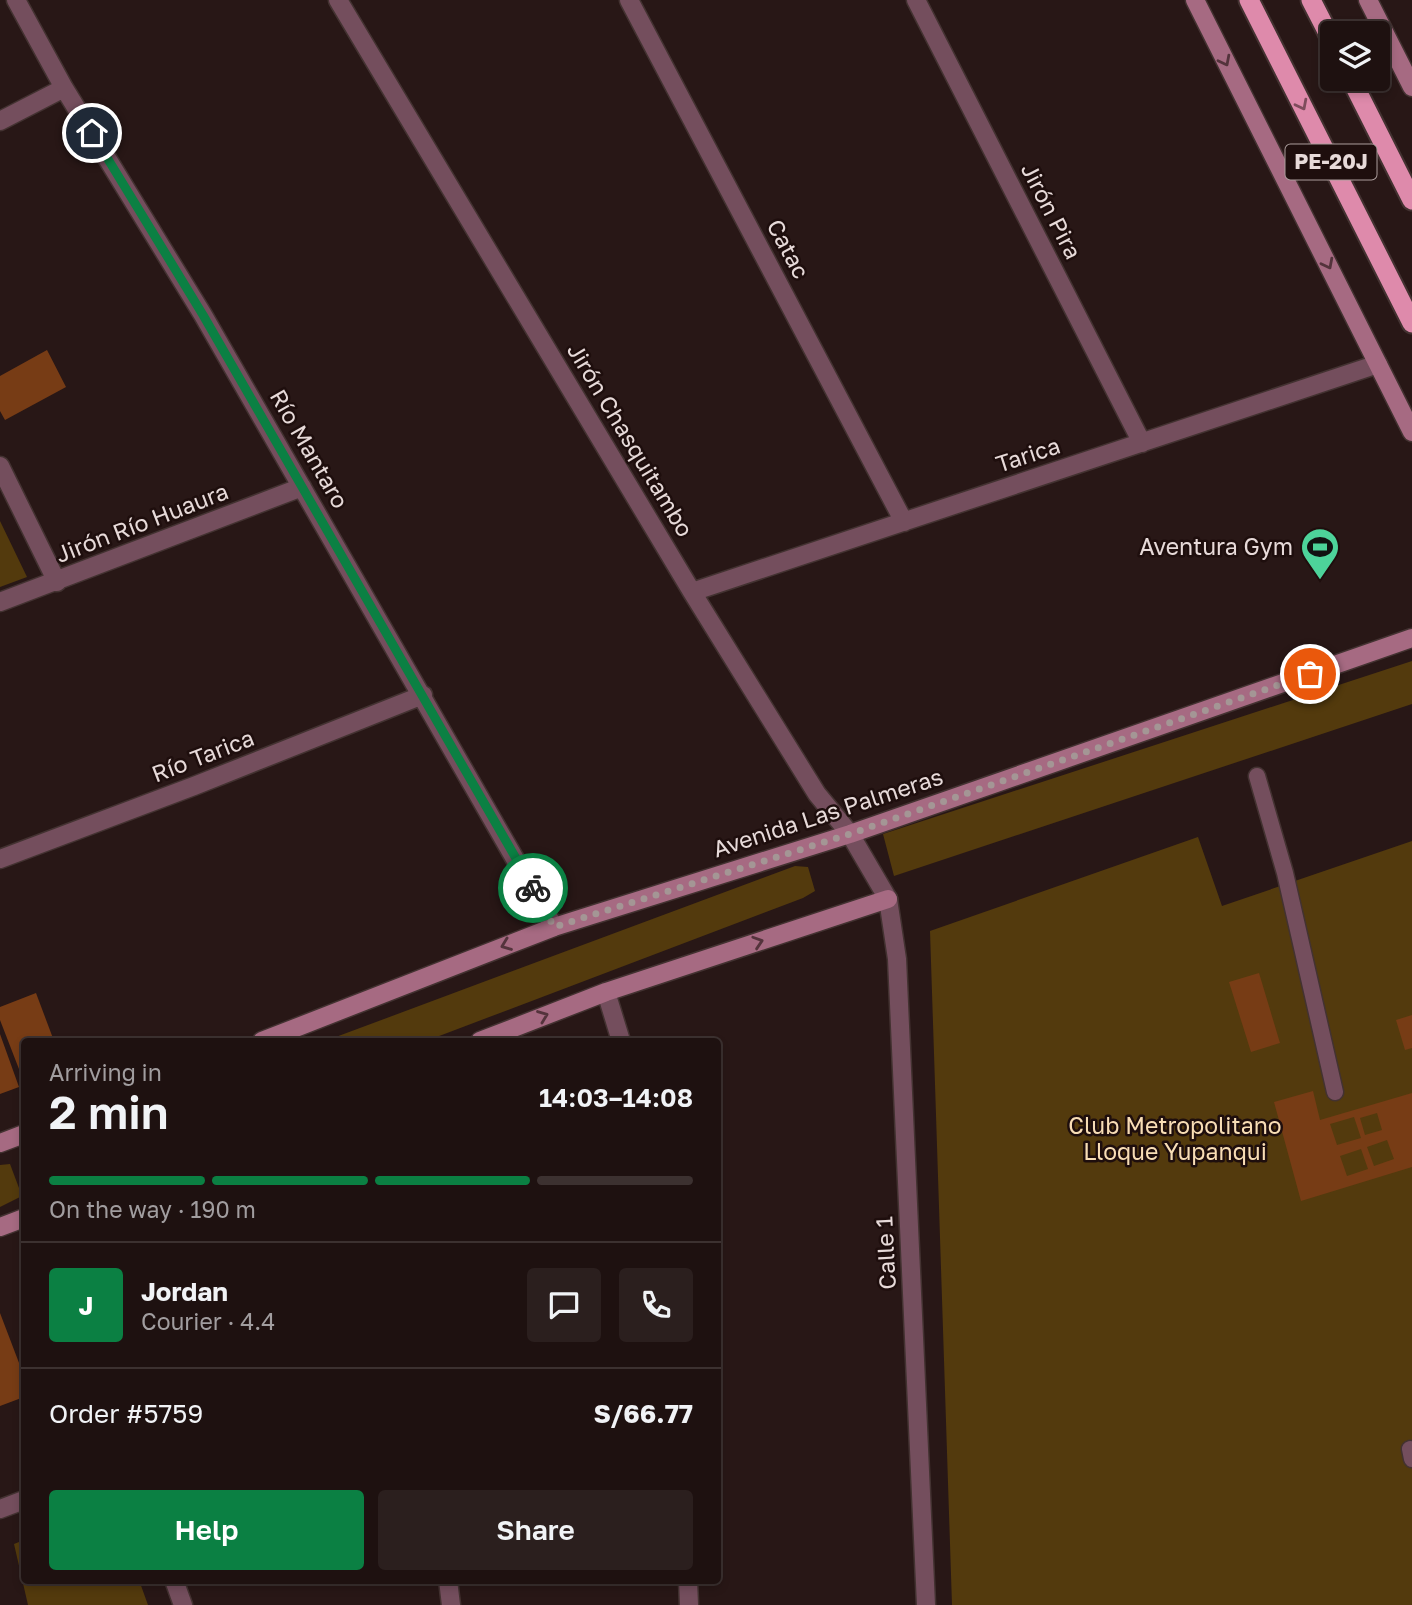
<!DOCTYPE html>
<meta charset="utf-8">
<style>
body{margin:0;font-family:"Golos Text",sans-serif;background:#2b1f1e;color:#f1f3f6;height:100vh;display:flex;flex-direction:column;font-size:26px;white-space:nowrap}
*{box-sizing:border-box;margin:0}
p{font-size:23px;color:#a19d9f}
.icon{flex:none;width:38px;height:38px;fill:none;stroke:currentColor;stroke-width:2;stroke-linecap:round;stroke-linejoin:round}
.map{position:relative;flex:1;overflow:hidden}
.details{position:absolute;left:21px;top:1038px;width:700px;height:546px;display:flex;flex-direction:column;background:#1e1110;border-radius:7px;box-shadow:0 4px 10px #0003,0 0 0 2px #3c3130}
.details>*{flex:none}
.fabs{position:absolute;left:1320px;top:21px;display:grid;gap:14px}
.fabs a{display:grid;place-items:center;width:70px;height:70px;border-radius:7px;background:#1e1110;box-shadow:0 4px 10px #0003,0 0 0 2px #3c3130;font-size:35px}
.pin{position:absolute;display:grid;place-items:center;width:60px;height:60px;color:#fff;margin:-30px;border:4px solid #fff;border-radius:50%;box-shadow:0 2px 7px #0007}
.courier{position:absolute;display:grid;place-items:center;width:70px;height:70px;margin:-35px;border:5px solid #0b8043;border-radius:50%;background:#fff;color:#222;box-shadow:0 2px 9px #0007}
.overview em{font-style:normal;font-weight:600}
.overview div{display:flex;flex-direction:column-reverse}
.overview{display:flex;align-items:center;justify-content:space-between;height:119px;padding:0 28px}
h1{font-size:46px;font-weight:600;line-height:52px}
.bar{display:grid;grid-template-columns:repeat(4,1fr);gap:10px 7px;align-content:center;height:84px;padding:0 28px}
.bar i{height:9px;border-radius:5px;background:#3c3130}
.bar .on{background:#0b8043}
.bar p{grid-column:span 4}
.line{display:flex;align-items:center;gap:18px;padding:0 28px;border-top:2px solid #3c3130}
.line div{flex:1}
.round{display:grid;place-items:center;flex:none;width:74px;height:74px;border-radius:7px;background:#2b1f1e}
.primary-button{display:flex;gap:14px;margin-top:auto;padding:14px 28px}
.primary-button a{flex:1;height:80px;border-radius:7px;background:#0b8043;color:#fff;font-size:28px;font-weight:600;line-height:80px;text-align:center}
.primary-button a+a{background:#2b1f1e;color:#f1f3f6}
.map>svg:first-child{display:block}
.green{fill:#533a0d}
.building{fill:#773c15;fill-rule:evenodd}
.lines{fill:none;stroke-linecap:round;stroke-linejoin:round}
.service-casing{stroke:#433231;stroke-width:19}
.minor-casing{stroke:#433231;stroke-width:21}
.tertiary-casing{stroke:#433231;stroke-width:21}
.secondary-casing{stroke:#433231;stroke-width:21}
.trunk-casing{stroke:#433231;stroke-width:23}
.service{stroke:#744e5d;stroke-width:16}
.minor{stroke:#744e5d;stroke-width:18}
.tertiary{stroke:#744e5d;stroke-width:18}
.secondary{stroke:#a66a82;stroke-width:18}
.trunk{stroke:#de8aab;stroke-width:19}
.oneway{stroke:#54333c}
.oneway2{stroke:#7e4c5c}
.done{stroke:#a49695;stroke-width:7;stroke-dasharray:0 12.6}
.route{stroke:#0b8043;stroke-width:9}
.labels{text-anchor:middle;stroke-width:5;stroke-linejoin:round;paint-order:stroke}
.shield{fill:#1e0e0d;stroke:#ab9d9c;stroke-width:2}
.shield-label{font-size:21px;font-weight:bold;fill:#e7dad9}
.street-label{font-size:23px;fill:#e7dad9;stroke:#1e0e0d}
.poi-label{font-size:23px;fill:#e7dad9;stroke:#1e0e0d;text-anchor:end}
.park-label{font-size:23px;fill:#f8ddb5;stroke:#1e0e0d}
</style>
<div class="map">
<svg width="1412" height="1605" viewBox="0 0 1412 1605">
<rect width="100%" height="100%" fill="#281716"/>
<path class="green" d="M 0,521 L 27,577 L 0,587 Z
M 1412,661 L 1412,704 L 894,876 L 883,834 Z
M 1198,837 L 1222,906 L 1412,841 L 1412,1605 L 952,1605 L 930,931 Z
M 795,866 L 808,867 L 815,891 L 803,898 L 426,1041 L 325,1041 Z
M 10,1164 L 22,1196 L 0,1207 L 0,1165 Z
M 24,1540 L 24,1580 L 139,1580 L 148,1605 L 28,1605 L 14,1544 Z"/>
<path class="building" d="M 47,350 L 66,387 L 5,420 L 0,411 L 0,376 Z
M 1259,973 L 1280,1043 L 1251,1052 L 1229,982 Z
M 36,993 L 54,1041 L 24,1041 L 24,1082 L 0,1020 L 0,1007 Z
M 1412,1015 L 1412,1048 L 1405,1050 L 1396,1020 Z
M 0,1034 L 19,1087 L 0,1094 Z
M 1313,1091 L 1320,1120 L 1412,1093 L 1412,1167 L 1301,1201 L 1274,1102 ZM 1377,1113 L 1382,1130 L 1365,1135 L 1360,1118 ZM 1354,1117 L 1361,1138 L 1337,1145 L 1330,1124 ZM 1387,1140 L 1394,1159 L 1374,1166 L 1367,1147 ZM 1361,1149 L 1368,1169 L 1347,1176 L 1340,1156 Z
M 0,1313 L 24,1376 L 24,1397 L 0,1406 Z"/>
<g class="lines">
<defs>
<path id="service" d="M 1257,776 L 1285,873 L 1335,1092
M 1410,1449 L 1412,1459"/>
<path id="minor" d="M 16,0 L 64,88 L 203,315 L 554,927
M 338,0 L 692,592 L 817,794 L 850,834 L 888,899
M 629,0 L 904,522
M 916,0 L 1142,443
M 0,121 L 64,88
M 0,466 L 57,582
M 692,592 L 1378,364
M 0,602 L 302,487
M 0,859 L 194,786 L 423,695
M 606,992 L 621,1041
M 0,1509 L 24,1500
M 174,1580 L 183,1605
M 448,1580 L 451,1605
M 688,1580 L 689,1605"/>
<path id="tertiary" d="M 888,899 L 897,959 L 926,1605"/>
<path id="secondary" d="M 1195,0 L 1412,432
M 1368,0 L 1412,87
M 262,1041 L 554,927 L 850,834 L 1412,638
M 480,1041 L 606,992 L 888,899
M 0,1143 L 24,1134
M 0,1227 L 24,1218"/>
<path id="trunk" d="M 1249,0 L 1412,323
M 1311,0 L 1332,41
M 1351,79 L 1412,200"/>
</defs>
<use href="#service" class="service-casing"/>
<use href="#minor" class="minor-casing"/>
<use href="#tertiary" class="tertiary-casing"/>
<use href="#secondary" class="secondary-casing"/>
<use href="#trunk" class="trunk-casing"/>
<use href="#service" class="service"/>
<use href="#minor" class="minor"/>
<use href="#tertiary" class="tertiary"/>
<use href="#secondary" class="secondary"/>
<use href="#trunk" class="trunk"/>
</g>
<defs><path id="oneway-chevron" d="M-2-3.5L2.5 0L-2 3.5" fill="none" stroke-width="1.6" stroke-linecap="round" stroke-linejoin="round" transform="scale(1.75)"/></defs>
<g class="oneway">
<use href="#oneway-chevron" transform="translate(1225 61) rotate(63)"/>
<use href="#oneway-chevron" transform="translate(1328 264) rotate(63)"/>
<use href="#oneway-chevron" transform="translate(758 942) rotate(-18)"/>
<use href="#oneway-chevron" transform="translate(506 945) rotate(159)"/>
<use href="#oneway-chevron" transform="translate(543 1016) rotate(-21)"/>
</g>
<use class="oneway2" href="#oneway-chevron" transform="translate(1302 105) rotate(63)"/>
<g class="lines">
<path class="done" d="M 533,888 L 554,927 L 850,834 L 1310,674"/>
<path class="route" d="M 92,133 L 203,315 L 533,888"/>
</g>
<defs>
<symbol id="stadium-pin" viewBox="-11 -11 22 30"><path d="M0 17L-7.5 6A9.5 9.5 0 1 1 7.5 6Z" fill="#4dd39a" stroke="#1e0e0d"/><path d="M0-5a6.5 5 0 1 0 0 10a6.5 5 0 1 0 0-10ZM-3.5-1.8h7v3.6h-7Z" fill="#111"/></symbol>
</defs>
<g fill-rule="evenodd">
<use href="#stadium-pin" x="1298" y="525" width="44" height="60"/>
</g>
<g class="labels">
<rect class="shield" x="1285.5" y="144.5" width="91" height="35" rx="5"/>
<g class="shield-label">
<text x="1331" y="169">PE-20J</text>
</g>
<g class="street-label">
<text transform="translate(1051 211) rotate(63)" y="8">Jirón Pira</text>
<text transform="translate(788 249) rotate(62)" y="8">Catac</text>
<text transform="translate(630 440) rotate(59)" y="8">Jirón Chasquitambo</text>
<text transform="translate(309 449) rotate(60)" y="8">Río Mantaro</text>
<text transform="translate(1028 455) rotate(-18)" y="8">Tarica</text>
<text transform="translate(142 523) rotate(-21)" y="8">Jirón Río Huaura</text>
<text transform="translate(203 756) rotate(-21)" y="8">Río Tarica</text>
<text transform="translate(828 813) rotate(-18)" y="8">Avenida Las Palmeras</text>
<text transform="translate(886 1253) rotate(-93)" y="8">Calle 1</text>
</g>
<g class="poi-label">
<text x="1293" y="555">Aventura Gym</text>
</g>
<g class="park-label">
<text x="1175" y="1134">Club Metropolitano<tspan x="1175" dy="26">Lloque Yupanqui</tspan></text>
</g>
</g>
</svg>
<div class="fabs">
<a><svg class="icon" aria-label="layers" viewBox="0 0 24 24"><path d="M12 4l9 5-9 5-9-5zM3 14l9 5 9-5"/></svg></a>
</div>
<div class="pin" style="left:1310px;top:674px;background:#ea580c"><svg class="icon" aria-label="bag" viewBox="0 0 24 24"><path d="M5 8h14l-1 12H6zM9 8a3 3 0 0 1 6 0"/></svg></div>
<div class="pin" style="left:92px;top:133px;background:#1f2937"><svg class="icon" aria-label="home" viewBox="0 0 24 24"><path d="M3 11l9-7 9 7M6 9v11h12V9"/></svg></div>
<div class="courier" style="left:533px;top:888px"><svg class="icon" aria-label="bike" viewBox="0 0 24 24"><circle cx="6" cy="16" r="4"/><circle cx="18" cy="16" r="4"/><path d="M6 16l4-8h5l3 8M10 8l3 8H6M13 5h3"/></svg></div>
<section class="details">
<div class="overview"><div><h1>2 min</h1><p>Arriving in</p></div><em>14:03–14:08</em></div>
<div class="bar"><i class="on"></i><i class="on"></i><i class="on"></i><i></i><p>On the way · 190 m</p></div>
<div class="line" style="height:126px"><b class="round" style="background:#0b8043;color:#fff">J</b><div><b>Jordan</b><p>Courier · 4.4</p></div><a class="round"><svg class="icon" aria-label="chat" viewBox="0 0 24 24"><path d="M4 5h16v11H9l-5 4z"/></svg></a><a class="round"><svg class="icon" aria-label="phone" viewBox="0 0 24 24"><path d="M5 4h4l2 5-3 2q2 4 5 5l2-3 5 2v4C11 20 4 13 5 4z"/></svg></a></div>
<div class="line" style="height:91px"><div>Order #5759</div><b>S/66.77</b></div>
<div class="primary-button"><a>Help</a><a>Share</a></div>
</section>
</div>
